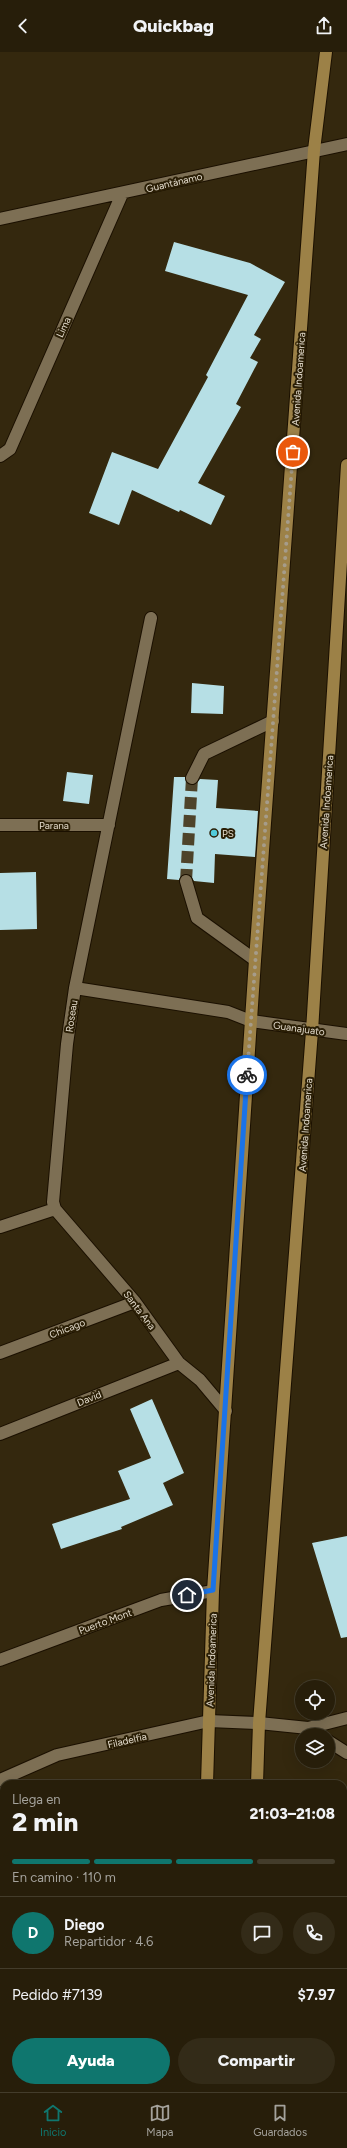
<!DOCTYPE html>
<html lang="es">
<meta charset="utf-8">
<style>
body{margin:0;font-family:Figtree,sans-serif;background:#332b18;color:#f1f3f6;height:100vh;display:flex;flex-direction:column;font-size:15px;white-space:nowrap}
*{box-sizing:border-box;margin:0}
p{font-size:13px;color:#a4a29c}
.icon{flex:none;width:22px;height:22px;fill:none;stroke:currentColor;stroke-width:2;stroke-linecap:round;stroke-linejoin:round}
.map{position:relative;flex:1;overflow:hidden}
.panel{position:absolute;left:0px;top:1728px;width:347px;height:312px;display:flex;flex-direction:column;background:#271e0a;border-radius:12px 12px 0 0;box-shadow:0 4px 16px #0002,0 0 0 1px #433c2b}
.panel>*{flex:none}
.tools{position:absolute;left:295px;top:1628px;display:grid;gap:8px}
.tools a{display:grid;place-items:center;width:40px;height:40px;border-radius:50%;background:#271e0a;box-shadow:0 4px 16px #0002,0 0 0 1px #433c2b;font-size:20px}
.pin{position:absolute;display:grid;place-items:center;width:34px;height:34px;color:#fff;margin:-17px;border:2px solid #fff;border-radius:50%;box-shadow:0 1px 4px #0007}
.courier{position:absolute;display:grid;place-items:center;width:40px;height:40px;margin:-20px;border:3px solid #1a73e8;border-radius:50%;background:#fff;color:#222;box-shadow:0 1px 5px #0007}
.headline em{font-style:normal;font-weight:800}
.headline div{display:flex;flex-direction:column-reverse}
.headline{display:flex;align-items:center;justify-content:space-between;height:68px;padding:0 12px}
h1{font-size:26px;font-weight:800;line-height:30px}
.bar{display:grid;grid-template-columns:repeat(4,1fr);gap:6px 4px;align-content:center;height:48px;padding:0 12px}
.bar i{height:5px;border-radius:3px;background:#433c2b}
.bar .active{background:#0f766e}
.bar p{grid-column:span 4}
.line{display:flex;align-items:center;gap:10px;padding:0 12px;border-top:1px solid #433c2b}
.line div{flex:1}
.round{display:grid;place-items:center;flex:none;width:42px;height:42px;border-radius:21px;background:#332b18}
.primary-button{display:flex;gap:8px;margin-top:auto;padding:8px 12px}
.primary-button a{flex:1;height:46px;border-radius:24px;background:#0f766e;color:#fff;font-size:16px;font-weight:800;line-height:46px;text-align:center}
.primary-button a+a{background:#332b18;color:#f1f3f6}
header{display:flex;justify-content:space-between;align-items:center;height:52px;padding:0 12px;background:#271e0a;font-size:18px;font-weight:800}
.tabs{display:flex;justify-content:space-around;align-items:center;height:56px;border-top:1px solid #433c2b;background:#271e0a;font-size:11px;color:#a4a29c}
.tabs a{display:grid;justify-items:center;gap:2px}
.tabs .active{color:#0f766e}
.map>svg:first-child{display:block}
.building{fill:#b6dfe5}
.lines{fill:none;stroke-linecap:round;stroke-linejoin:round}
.minor-tunnel{stroke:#4e432a;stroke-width:12;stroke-dasharray:12 6;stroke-linecap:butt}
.minor-casing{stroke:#1b1000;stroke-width:14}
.major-casing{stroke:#1b1000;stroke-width:14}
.minor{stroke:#7d6f54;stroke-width:12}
.major{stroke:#9c8147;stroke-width:12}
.done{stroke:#a69c8a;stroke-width:4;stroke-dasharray:0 7.2}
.route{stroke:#1a73e8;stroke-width:5}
.poi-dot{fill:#52cbda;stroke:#2a1e05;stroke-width:1.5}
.labels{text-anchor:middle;stroke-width:4;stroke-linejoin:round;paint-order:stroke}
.street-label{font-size:10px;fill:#e3dbcc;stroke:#2a1e05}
.poi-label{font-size:10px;fill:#e3dbcc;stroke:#2a1e05;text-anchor:start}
</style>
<header><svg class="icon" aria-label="back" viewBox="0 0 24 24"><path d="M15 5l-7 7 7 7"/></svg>Quickbag<svg class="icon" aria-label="share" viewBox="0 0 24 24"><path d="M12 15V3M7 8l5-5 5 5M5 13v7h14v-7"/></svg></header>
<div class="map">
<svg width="347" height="2040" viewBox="0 0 347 2040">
<rect width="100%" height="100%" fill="#34280e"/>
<path class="building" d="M 174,190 L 250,211 L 285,230 L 254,283 L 261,287 L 250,306 L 258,310 L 236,352 L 241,355 L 198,431 L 225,444 L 211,473 L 180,458 L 179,460 L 132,438 L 119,473 L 89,461 L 112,400 L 158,417 L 208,325 L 206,323 L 248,243 L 165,219 Z
M 192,631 L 224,634 L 223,662 L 191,661 Z
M 67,720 L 93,723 L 89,752 L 63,749 Z
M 174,725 L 185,725 L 186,730 L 192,733 L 196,732 L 200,727 L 218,728 L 216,756 L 258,759 L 255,805 L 215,802 L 214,831 L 194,829 L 191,824 L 187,822 L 181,824 L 179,828 L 167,827 Z
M 36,820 L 37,877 L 0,878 L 0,821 Z
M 152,1347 L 184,1421 L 163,1431 L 173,1453 L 121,1475 L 122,1477 L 61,1497 L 52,1472 L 130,1447 L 118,1419 L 151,1406 L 130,1357 Z
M 347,1484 L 347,1585 L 341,1586 L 312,1491 Z"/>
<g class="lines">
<path class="minor-tunnel" d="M 186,829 L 192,726"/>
<defs>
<path id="minor" d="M 0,167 L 347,92
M 0,404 L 10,397 L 122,142
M 151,566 L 75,936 L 67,992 L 53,1150 L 55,1157 L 135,1250 L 179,1311 L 200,1328 L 226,1359
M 192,726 L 204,702 L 273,669
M 0,773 L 109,773
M 186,829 L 197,866 L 255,908
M 75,936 L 228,960 L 251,969 L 347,982
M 0,1175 L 55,1157
M 0,1301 L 135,1250
M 0,1382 L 179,1311
M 0,1608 L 161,1548 L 213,1539
M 328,1689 L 347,1701
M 0,1728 L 57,1703 L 209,1669 L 259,1671 L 308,1676 L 347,1666"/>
<path id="major" d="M 207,1732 L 213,1539 L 255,908 L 314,98 L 326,0
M 257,1732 L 259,1671 L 312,979 L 347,413
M 195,2040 L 195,2036
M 245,2040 L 245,2036"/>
</defs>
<use href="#minor" class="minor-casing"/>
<use href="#major" class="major-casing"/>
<use href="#minor" class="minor"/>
<use href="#major" class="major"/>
</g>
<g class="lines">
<path class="done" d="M 247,1023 L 293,400"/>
<path class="route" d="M 187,1543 L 213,1538 L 247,1023"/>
</g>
<circle class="poi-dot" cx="214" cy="781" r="4"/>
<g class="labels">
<g class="street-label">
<text transform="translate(174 130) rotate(-13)" y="4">Guantánamo</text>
<text transform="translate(63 275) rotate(-66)" y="4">Lima</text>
<text transform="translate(298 327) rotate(-86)" y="4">Avenida Indoamerica</text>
<text transform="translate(326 750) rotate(-86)" y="4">Avenida Indoamerica</text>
<text x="54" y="777">Parana</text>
<text transform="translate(71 964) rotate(-81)" y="4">Roseau</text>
<text transform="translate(299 976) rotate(8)" y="4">Guanajuato</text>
<text transform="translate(305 1073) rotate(-86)" y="4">Avenida Indoamerica</text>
<text transform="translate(140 1258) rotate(53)" y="4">Santa Ana</text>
<text transform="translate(67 1276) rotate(-21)" y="4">Chicago</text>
<text transform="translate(89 1346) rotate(-22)" y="4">David</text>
<text transform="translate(105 1569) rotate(-20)" y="4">Puerto Mont</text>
<text transform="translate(211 1608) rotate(-88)" y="4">Avenida Indoamerica</text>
<text transform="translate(127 1688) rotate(-13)" y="4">Filadelfia</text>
</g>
<g class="poi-label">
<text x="222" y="785">PS</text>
</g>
</g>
</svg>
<div class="tools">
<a><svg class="icon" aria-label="locate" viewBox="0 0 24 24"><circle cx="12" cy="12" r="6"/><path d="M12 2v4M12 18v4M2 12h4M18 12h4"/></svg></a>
<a><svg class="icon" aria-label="layers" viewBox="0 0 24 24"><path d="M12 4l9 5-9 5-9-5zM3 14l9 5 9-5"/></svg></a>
</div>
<div class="pin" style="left:293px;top:400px;background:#ea580c"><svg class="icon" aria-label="bag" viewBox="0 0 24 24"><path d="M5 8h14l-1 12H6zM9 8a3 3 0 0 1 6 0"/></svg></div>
<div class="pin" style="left:187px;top:1543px;background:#1f2937"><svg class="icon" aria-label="home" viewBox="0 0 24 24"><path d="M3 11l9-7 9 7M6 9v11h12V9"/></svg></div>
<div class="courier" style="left:247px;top:1023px"><svg class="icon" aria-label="bike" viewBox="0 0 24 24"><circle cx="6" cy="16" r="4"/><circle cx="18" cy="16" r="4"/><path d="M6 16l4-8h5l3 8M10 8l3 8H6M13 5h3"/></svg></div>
<section class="panel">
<div class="headline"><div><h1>2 min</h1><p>Llega en</p></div><em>21:03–21:08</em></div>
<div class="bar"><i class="active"></i><i class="active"></i><i class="active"></i><i></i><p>En camino · 110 m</p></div>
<div class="line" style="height:72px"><b class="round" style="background:#0f766e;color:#fff">D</b><div><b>Diego</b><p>Repartidor · 4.6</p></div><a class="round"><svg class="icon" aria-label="chat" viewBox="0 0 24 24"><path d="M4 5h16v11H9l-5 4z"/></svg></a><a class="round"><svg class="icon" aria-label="phone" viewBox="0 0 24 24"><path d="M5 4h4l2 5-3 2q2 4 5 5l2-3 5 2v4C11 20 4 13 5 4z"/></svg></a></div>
<div class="line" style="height:52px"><div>Pedido #7139</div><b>$7.97</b></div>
<div class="primary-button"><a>Ayuda</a><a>Compartir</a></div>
</section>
</div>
<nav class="tabs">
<a class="active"><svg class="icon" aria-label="home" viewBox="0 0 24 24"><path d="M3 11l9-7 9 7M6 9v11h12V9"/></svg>Inicio</a>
<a><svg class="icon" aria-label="map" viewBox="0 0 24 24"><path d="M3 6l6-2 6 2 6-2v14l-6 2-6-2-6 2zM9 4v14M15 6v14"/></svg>Mapa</a>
<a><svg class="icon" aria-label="saved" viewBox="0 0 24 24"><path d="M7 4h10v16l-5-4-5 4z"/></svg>Guardados</a>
</nav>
